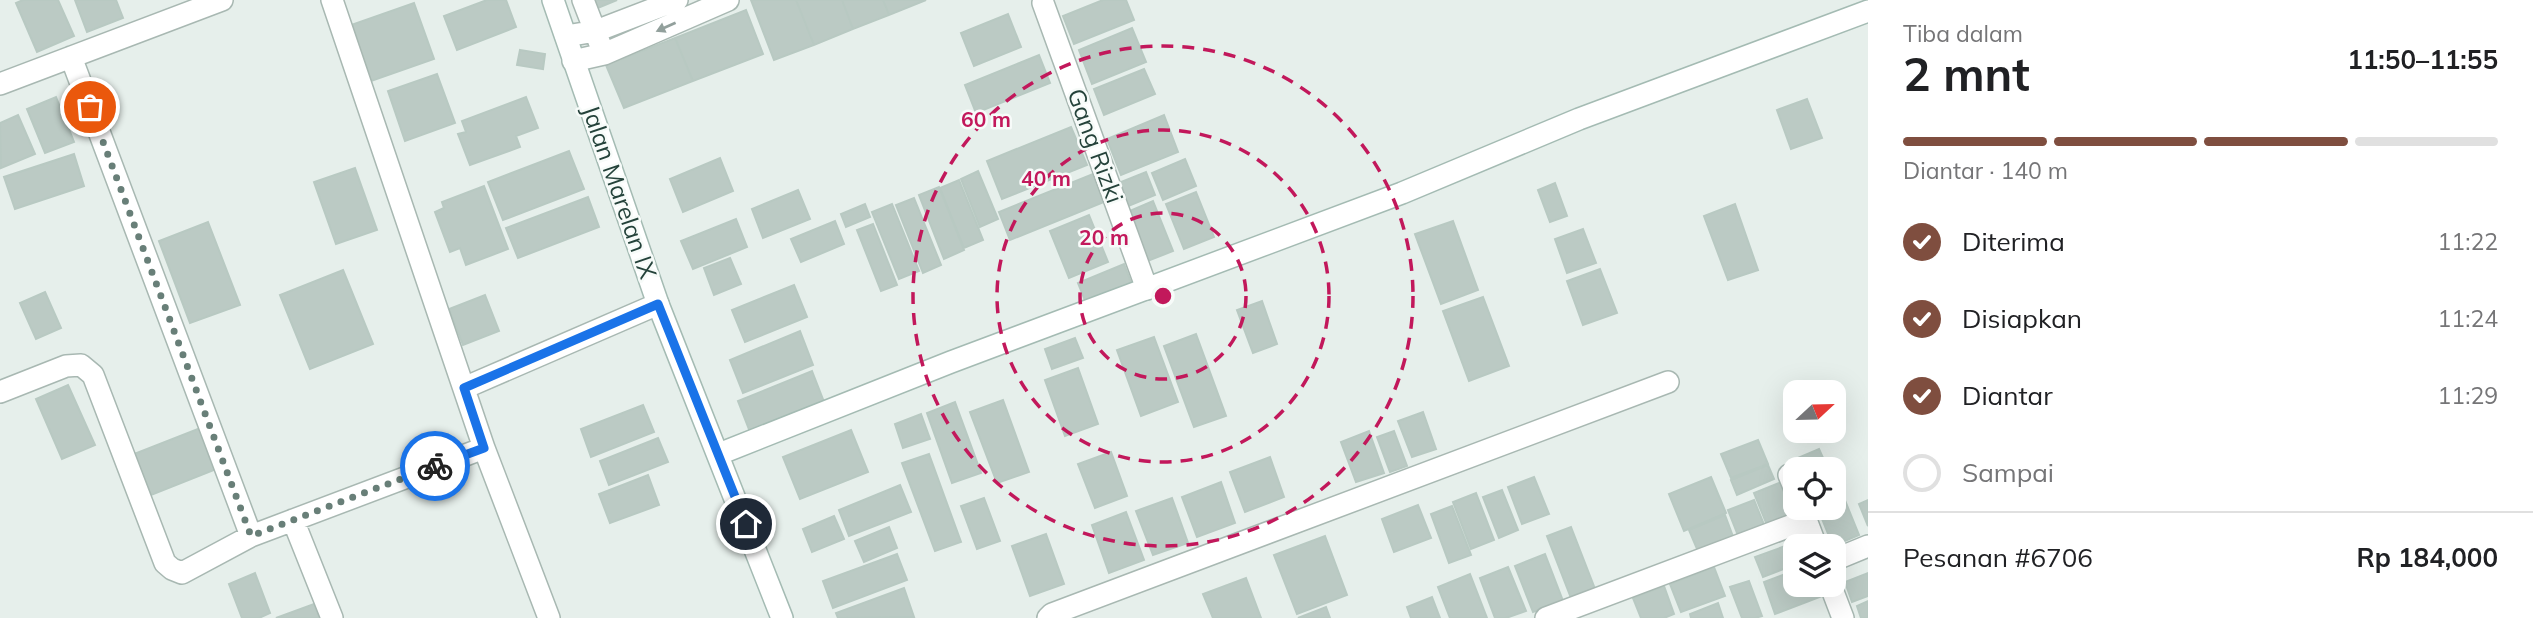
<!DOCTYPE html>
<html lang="id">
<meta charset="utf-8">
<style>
body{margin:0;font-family:Mulish,sans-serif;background:#f6f6f6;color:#202124;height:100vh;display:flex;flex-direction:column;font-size:26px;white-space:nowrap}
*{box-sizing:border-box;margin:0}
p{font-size:23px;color:#757577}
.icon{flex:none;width:38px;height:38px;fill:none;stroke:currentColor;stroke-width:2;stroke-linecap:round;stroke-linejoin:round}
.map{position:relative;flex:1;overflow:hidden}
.drawer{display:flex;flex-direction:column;background:#fff;width:665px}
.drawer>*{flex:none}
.needle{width:46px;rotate:68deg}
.controls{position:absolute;left:1783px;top:380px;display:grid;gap:14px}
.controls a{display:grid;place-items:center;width:63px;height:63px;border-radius:14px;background:#fff;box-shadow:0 7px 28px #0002;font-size:35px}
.pin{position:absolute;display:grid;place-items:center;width:60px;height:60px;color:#fff;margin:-30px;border:4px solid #fff;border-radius:50%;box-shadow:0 2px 7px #0007}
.courier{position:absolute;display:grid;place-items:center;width:70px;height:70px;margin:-35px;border:5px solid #1a73e8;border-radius:50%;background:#fff;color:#222;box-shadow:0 2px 9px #0007}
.overview em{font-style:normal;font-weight:700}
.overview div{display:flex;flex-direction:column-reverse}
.overview{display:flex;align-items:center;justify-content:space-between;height:119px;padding:0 35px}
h1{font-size:46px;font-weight:700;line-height:52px}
.bar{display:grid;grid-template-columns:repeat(4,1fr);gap:10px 7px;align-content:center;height:84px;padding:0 35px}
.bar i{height:9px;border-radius:5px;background:#e0e0e0}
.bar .on{background:#7f4e3f}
.bar p{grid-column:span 4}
.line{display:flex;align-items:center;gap:18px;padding:0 35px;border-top:2px solid #e0e0e0}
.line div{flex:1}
ol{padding:0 35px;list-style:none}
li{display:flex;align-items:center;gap:21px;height:77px}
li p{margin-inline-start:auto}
li .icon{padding:7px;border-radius:50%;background:#7f4e3f;color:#fff;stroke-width:4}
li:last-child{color:#757577}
li i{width:38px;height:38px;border:4px solid #e0e0e0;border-radius:50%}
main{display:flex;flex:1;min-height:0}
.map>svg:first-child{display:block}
.building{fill:#bbcac4;stroke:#b8c9c2;stroke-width:2}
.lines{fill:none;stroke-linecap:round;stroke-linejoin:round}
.street-casing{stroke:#a8b8b2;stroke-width:24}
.secondary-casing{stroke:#a4bbb3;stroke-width:24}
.street{stroke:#fff;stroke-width:21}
.secondary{stroke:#fff;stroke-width:21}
.oneway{fill:#92a09c}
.done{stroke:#687f78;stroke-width:7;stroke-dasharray:0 12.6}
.route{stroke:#1a73e8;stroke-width:9}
.ring{fill:none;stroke:#c2185b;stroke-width:3.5;stroke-dasharray:12 9}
.labels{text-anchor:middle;stroke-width:5;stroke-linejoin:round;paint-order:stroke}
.street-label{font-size:24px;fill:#24423a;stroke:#f7fbf9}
.centre{fill:#c2185b;stroke:#f7fbf9;stroke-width:3.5}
.ring-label{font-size:21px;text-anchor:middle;font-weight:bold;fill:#c2185b;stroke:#f7fbf9;stroke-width:5;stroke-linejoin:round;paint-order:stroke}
</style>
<main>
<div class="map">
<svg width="1868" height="618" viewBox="0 0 1868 618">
<rect width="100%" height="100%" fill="#e6efeb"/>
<path class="building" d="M 23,0 L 58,0 L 74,36 L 37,52 L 16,3 Z
M 75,0 L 116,0 L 123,18 L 87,32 Z
M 487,0 L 506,0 L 516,27 L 457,50 L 444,16 Z
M 588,0 L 617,0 L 593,10 Z
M 751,0 L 796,0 L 814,45 L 774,60 Z
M 796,0 L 842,0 L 853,29 L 814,45 Z
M 842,0 L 883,0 L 889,15 L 853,29 Z
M 883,0 L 926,0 L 889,15 Z
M 1103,0 L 1126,0 L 1134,20 L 1074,44 L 1063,16 Z
M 414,3 L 434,59 L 371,81 L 351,25 Z
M 746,10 L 763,54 L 693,81 L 675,38 Z
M 1008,14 L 1021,47 L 974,66 L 961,33 Z
M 1132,28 L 1146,62 L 1092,84 L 1079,50 Z
M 675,38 L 693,81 L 624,108 L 606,65 Z
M 520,50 L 545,54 L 543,69 L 517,65 Z
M 1039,55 L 1050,83 L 976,113 L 965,85 Z
M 1144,69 L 1155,94 L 1104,115 L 1094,89 Z
M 437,74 L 455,123 L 405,141 L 388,91 Z
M 56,97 L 74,142 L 45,153 L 27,109 Z
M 526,97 L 538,128 L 516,136 L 520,147 L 470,165 L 458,134 L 466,132 L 462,121 Z
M 1807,99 L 1822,138 L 1791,149 L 1777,110 Z
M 18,115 L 35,154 L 1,168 L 0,123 Z
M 1164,115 L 1178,152 L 1121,175 L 1107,139 Z
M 1071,127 L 1087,165 L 1002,199 L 987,161 Z
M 569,151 L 584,189 L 503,220 L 488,182 Z
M 74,154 L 84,186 L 15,209 L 4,177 Z
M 720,158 L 733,191 L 683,212 L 670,179 Z
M 1185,159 L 1196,186 L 1163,200 L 1152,173 Z
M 355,168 L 377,230 L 336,244 L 314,182 Z
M 978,171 L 998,219 L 980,227 L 961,179 Z
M 1146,172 L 1155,195 L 1126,207 L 1116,184 Z
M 1093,174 L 1104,202 L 1010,240 L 999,212 Z
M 959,180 L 983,240 L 964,248 L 940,188 Z
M 1555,183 L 1567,216 L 1550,222 L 1538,190 Z
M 484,186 L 508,249 L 466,265 L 460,248 L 450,252 L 435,212 L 444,208 L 442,202 Z
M 939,187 L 964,250 L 944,259 L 919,195 Z
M 798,190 L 810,219 L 763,238 L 752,209 Z
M 1196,192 L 1214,237 L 1184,249 L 1166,204 Z
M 588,197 L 599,227 L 518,258 L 506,228 Z
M 914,198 L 941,265 L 923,273 L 896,205 Z
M 1153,201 L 1173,251 L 1145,262 L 1125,213 Z
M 865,204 L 870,217 L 846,227 L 841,214 Z
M 892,204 L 919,271 L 899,279 L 872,212 Z
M 1735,204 L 1758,270 L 1728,280 L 1704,216 Z
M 1089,215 L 1108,262 L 1069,278 L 1050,231 Z
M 736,219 L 747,247 L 693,269 L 681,241 Z
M 835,221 L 844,244 L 801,262 L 791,239 Z
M 1453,221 L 1478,290 L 1441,304 L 1415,234 Z
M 208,222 L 240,305 L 190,323 L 159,241 Z
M 873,224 L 897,285 L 881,291 L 857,230 Z
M 1583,229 L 1596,263 L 1567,273 L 1555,239 Z
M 730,258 L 741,284 L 714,295 L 704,268 Z
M 1124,264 L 1132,285 L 1086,303 L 1078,283 Z
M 1600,269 L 1617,313 L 1583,325 L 1567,281 Z
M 343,270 L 373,344 L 310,369 L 280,295 Z
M 794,285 L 807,317 L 745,342 L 732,310 Z
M 45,292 L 61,328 L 36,339 L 20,303 Z
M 485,295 L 499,331 L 463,345 L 449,309 Z
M 1483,297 L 1509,366 L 1469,381 L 1443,311 Z
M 1262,301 L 1277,344 L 1253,353 L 1237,310 Z
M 800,331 L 813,365 L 743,393 L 730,360 Z
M 1196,334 L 1226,416 L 1194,427 L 1164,346 Z
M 1154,337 L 1178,402 L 1141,416 L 1117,350 Z
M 1075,338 L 1083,358 L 1052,369 L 1045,349 Z
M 1078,368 L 1098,424 L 1065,436 L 1045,380 Z
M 812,371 L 824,402 L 750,432 L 738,401 Z
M 68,385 L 95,445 L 62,459 L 36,399 Z
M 1003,400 L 1029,472 L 997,483 L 970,412 Z
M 955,402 L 981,473 L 952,483 L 927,413 Z
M 643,405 L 654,432 L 591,457 L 581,429 Z
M 1423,412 L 1436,449 L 1412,457 L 1398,421 Z
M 921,414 L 930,439 L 903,448 L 895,424 Z
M 208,425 L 224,466 L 151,495 L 134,454 Z
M 851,430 L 868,472 L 800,499 L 783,457 Z
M 1369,431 L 1384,473 L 1356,482 L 1341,442 Z
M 1394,431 L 1407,466 L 1390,472 L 1377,437 Z
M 658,438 L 668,462 L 609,485 L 600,461 Z
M 1758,440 L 1768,464 L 1731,478 L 1721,454 Z
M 1819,449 L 1828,469 L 1796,469 L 1793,460 Z
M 1111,452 L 1127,496 L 1095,508 L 1078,464 Z
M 929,454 L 961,542 L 935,551 L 902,463 Z
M 1270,457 L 1284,497 L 1245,512 L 1230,472 Z
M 1768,465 L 1774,479 L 1737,495 L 1731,480 Z
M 648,475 L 659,505 L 610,523 L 599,494 Z
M 1534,477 L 1549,514 L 1522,524 L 1508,487 Z
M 1711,477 L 1726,513 L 1684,531 L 1669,494 Z
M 1837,479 L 1843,495 L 1834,498 L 1834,480 Z
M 1784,481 L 1799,518 L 1769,530 L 1754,493 Z
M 1221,482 L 1235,523 L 1197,537 L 1182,497 Z
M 900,485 L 911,512 L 849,536 L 839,510 Z
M 1502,490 L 1518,530 L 1499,538 L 1483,497 Z
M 1476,493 L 1494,540 L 1471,549 L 1453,502 Z
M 984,498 L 1000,541 L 977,549 L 961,506 Z
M 1172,498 L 1188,543 L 1153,555 L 1136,511 Z
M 1844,498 L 1859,535 L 1833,546 L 1818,509 L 1834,508 L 1834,503 Z
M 1754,500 L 1765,527 L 1739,538 L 1728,510 Z
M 1868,500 L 1868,526 L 1859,504 Z
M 1418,505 L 1431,538 L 1394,552 L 1382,519 Z
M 1452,506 L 1471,555 L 1449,563 L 1431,514 Z
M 1126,512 L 1144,560 L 1109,573 L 1092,525 Z
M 1725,515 L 1735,542 L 1700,556 L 1689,530 Z
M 834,516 L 844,539 L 812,552 L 803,529 Z
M 889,527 L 897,548 L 864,562 L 855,541 Z
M 1571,527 L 1595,589 L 1571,598 L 1547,536 Z
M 1046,534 L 1064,584 L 1030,596 L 1012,546 Z
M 1325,536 L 1347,595 L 1297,614 L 1274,555 Z
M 1802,540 L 1804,546 L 1796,546 L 1796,564 L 1763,577 L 1755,557 Z
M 897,554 L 907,580 L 833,608 L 823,581 Z
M 1545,554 L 1563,601 L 1533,612 L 1515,566 Z
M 1508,567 L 1526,611 L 1506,618 L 1495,618 L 1480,578 Z
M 1714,567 L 1725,596 L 1681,612 L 1670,584 Z
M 1796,570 L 1796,584 L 1821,584 L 1825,595 L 1775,614 L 1764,582 Z
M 255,573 L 270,613 L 259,618 L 242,618 L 229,584 Z
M 1868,573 L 1868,596 L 1852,602 L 1845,582 Z
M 1470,574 L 1487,618 L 1450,618 L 1438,587 Z
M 1246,578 L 1261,618 L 1213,618 L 1203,594 Z
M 1749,581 L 1762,616 L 1755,618 L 1742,618 L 1730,587 Z
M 1664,586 L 1674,614 L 1664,618 L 1641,618 L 1633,598 Z
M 904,588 L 914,617 L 838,618 L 836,613 Z
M 1432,597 L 1440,618 L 1411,618 L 1407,607 Z
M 1868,601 L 1868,618 L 1861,618 L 1857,606 Z
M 1718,603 L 1723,618 L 1691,618 L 1690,614 Z
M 314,604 L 319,618 L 276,618 Z
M 1326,607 L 1330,618 L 1298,618 Z"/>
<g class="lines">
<defs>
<path id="street" d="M 332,0 L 484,448 L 549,618
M 583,0 L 600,44
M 1043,3 L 1147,289
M 566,36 L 596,31 L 677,0
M 71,57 L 251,536 L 484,448
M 573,61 L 604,54 L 728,0
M 0,84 L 222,0
M 464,388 L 658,304
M 0,392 L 66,366 L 81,365 L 93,375 L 165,563 L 172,569 L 182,573 L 251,536
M 1789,475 L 1796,492
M 1802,509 L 1816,546
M 293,520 L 332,618
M 1834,560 L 1868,546
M 1830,584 L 1843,618
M 1048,618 L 1052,614 L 1668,382
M 1546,618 L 1806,520"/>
<path id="secondary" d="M 553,0 L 658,304 L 782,618
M 719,454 L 951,362 L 1402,193 L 1579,119 L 1868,11"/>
</defs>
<use href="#street" class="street-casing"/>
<use href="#secondary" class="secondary-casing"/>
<use href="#street" class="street"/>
<use href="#secondary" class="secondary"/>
</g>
<defs><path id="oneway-solid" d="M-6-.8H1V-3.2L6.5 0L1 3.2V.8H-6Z" transform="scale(1.75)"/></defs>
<use class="oneway" href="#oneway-solid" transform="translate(666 27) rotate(156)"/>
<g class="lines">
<path class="done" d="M 90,107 L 251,536 L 435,466"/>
<path class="route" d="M 435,466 L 484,448 L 464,388 L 658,304 L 746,524"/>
</g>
<g class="ring">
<circle cx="1163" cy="296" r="83"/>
<circle cx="1163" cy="296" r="166"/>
<circle cx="1163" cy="296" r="250"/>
</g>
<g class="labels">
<g class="street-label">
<text transform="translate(1095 146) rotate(70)" y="8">Gang Rizki</text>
<text transform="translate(619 192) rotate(71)" y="8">Jalan Marelan IX</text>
</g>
</g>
<circle cx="1163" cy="296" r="10" class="centre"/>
<g class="ring-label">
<text x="986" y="127">60 m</text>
<text x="1046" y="186">40 m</text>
<text x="1104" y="245">20 m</text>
</g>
</svg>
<div class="controls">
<a><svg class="needle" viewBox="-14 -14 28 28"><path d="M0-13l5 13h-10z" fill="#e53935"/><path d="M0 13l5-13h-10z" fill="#757577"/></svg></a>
<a><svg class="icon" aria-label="locate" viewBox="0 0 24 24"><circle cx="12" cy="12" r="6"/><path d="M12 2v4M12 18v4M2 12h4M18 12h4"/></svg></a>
<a><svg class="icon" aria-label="layers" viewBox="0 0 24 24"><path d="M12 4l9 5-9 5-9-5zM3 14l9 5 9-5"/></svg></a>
</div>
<div class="pin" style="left:90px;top:107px;background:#ea580c"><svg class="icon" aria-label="bag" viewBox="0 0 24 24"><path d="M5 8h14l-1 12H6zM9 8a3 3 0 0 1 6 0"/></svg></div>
<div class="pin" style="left:746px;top:524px;background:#1f2937"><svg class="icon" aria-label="home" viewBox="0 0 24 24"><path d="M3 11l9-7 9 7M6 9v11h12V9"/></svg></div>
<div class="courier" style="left:435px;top:466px"><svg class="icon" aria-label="bike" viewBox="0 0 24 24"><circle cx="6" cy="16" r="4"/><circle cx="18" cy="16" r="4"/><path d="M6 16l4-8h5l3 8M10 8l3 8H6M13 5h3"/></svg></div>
</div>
<section class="drawer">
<div class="overview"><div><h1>2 mnt</h1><p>Tiba dalam</p></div><em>11:50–11:55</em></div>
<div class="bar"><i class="on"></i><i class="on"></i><i class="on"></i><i></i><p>Diantar · 140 m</p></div>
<ol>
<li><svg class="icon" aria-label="check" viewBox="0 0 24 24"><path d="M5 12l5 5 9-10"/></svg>Diterima<p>11:22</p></li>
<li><svg class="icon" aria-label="check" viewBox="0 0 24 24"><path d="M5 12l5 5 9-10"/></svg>Disiapkan<p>11:24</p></li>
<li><svg class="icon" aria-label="check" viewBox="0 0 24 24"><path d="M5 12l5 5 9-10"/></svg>Diantar<p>11:29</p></li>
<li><i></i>Sampai</li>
</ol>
<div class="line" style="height:91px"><div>Pesanan #6706</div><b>Rp 184,000</b></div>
</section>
</main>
